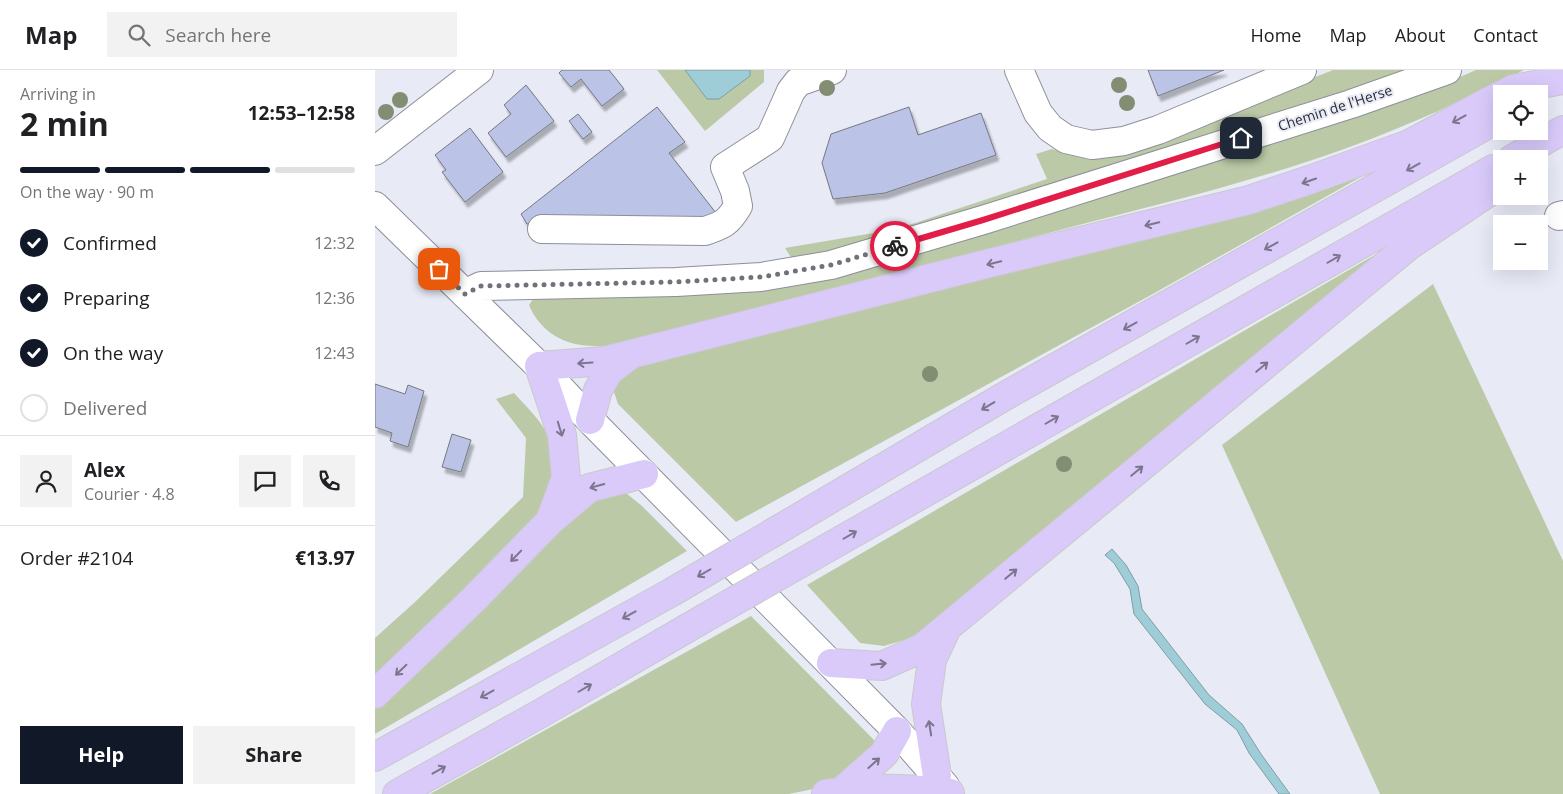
<!DOCTYPE html>
<meta charset="utf-8">
<style>
body{margin:0;font-family:"Open Sans",sans-serif;background:#f2f2f2;color:#202124;height:100vh;display:flex;flex-direction:column;font-size:19px;white-space:nowrap}
*{box-sizing:border-box;margin:0}
p{font-size:16px;color:#757577}
.icon{flex:none;width:28px;height:28px;fill:none;stroke:currentColor;stroke-width:2;stroke-linecap:round;stroke-linejoin:round}
.map{position:relative;flex:1;overflow:hidden}
.sheet{display:flex;flex-direction:column;background:#fff;width:375px}
.sheet>*{flex:none}
.buttons{position:absolute;left:1118px;top:15px;display:grid;gap:10px}
.buttons a{display:grid;place-items:center;width:55px;height:55px;border-radius:0px;background:#fff;box-shadow:0 5px 20px #0002;font-size:25px}
.pin{position:absolute;display:grid;place-items:center;width:42px;height:42px;color:#fff;margin:-21px;border-radius:10px;box-shadow:0 2px 8px #0006}
.courier{position:absolute;display:grid;place-items:center;width:50px;height:50px;margin:-25px;border:4px solid #e11d48;border-radius:50%;background:#fff;color:#222;box-shadow:0 1px 6px #0007}
.headline em{font-style:normal;font-weight:700}
.headline div{display:flex;flex-direction:column-reverse}
.headline{display:flex;align-items:center;justify-content:space-between;height:85px;padding:0 20px}
h1{font-size:32px;font-weight:700;line-height:38px}
.bar{display:grid;grid-template-columns:repeat(4,1fr);gap:8px 5px;align-content:center;height:60px;padding:0 20px}
.bar i{height:6px;border-radius:4px;background:#e0e0e0}
.bar .active{background:#111827}
.bar p{grid-column:span 4}
.line{display:flex;align-items:center;gap:12px;padding:0 20px;border-top:1px solid #e0e0e0}
.line div{flex:1}
.round{display:grid;place-items:center;flex:none;width:52px;height:52px;border-radius:0px;background:#f2f2f2}
ol{padding:0 20px;list-style:none}
li{display:flex;align-items:center;gap:15px;height:55px}
li p{margin-inline-start:auto}
li .icon{padding:5px;border-radius:50%;background:#111827;color:#fff;stroke-width:4}
li:last-child{color:#757577}
li i{width:28px;height:28px;border:2px solid #e0e0e0;border-radius:50%}
.action{display:flex;gap:10px;margin-top:auto;padding:10px 20px}
.action a{flex:1;height:58px;border-radius:0px;background:#111827;color:#fff;font-size:20px;font-weight:700;line-height:58px;text-align:center}
.action a+a{background:#f2f2f2;color:#202124}
header{display:flex;align-items:center;gap:30px;box-sizing:border-box;height:70px;padding:0 25px;background:#fff;border-bottom:1px solid #e0e0e0}
header strong{font-size:24px}
nav{display:flex;gap:28px;margin-inline-start:auto;font-size:18px}
.search{width:350px;height:45px;background:#f2f2f2;display:flex;align-items:center;gap:12px;box-sizing:border-box;padding:0 18px;border-radius:0px;color:#757577;font-size:19px}
main{display:flex;flex:1;min-height:0}
.map>svg:first-child{display:block}
.green{fill:#bbc9a7}
.water{fill:#9fcdd7;stroke:#7d9ea6}
.building{fill:#bbc3e6;stroke:#767882;filter:url(#shadow)}
.lines{fill:none;stroke-linecap:round;stroke-linejoin:round}
.minor-casing{stroke:#8d8f99;stroke-width:30}
.major-casing{stroke:#c9c9ca;stroke-width:30}
.minor{stroke:#fff;stroke-width:28}
.major{stroke:#d9cafa;stroke-width:28}
.major-bridge-casing{stroke:#c9c9ca;stroke-width:30;stroke-linecap:butt}
.major-bridge{stroke:#d9cafa;stroke-width:28}
.tree{fill:#828d74}
.oneway{stroke:#7b758e}
.done{stroke:#707179;stroke-width:5;stroke-dasharray:0 9}
.route{stroke:#e11d48;stroke-width:6}
.labels{text-anchor:middle;stroke-width:4;stroke-linejoin:round;paint-order:stroke}
.street-label{font-size:14px;fill:#2f3035;stroke:#e8ebf6}
</style>
<header>
<strong>Map</strong>
<div class="search"><svg class="icon" aria-label="search" viewBox="0 0 24 24"><circle cx="10" cy="10" r="6"/><path d="M15 15l6 6"/></svg>Search here</div>
<nav><a>Home</a><a>Map</a><a>About</a><a>Contact</a></nav>
</header>
<main>
<section class="sheet">
<div class="headline"><div><h1>2 min</h1><p>Arriving in</p></div><em>12:53–12:58</em></div>
<div class="bar"><i class="active"></i><i class="active"></i><i class="active"></i><i></i><p>On the way · 90 m</p></div>
<ol>
<li><svg class="icon" aria-label="check" viewBox="0 0 24 24"><path d="M5 12l5 5 9-10"/></svg>Confirmed<p>12:32</p></li>
<li><svg class="icon" aria-label="check" viewBox="0 0 24 24"><path d="M5 12l5 5 9-10"/></svg>Preparing<p>12:36</p></li>
<li><svg class="icon" aria-label="check" viewBox="0 0 24 24"><path d="M5 12l5 5 9-10"/></svg>On the way<p>12:43</p></li>
<li><i></i>Delivered</li>
</ol>
<div class="line" style="height:90px"><a class="round"><svg class="icon" aria-label="person" viewBox="0 0 24 24"><circle cx="12" cy="8" r="4"/><path d="M4 21q1-7 8-7t8 7"/></svg></a><div><b>Alex</b><p>Courier · 4.8</p></div><a class="round"><svg class="icon" aria-label="chat" viewBox="0 0 24 24"><path d="M4 5h16v11H9l-5 4z"/></svg></a><a class="round"><svg class="icon" aria-label="phone" viewBox="0 0 24 24"><path d="M5 4h4l2 5-3 2q2 4 5 5l2-3 5 2v4C11 20 4 13 5 4z"/></svg></a></div>
<div class="line" style="height:65px"><div>Order #2104</div><b>€13.97</b></div>
<div class="action"><a>Help</a><a>Share</a></div>
</section>
<div class="map">
<svg width="1188" height="724" viewBox="0 0 1188 724">
<defs>
<filter id="shadow"><feDropShadow dx="3" dy="5.5" stdDeviation="1" flood-color="#0004"/></filter>
</defs>
<rect width="100%" height="100%" fill="#e8ebf6"/>
<path class="green" d="M 282,0 L 389,0 L 389,12 L 330,61 Z
M 958,0 L 1045,0 L 674,117 L 419,192 L 410,178 L 522,159 L 672,109 L 661,84 L 677,79 L 689,83 L 707,86 L 785,69 Z
M 1101,0 L 1149,0 C 1091,29 1033,56 972,78 C 878,112 781,135 685,160 C 541,198 396,236 251,273 C 241,274 230,277 219,276 C 190,276 165,262 154,235 L 161,225 L 369,219 L 1071,13 Z
M 1018,89 L 776,225 L 361,452 L 243,334 L 238,319 L 248,304 L 269,292 Z
M 1015,176 L 546,565 L 509,576 L 485,573 L 432,515 Z
M 1058,214 L 1188,491 L 1188,724 L 1005,724 L 847,375 Z
M 139,323 C 151,336 165,350 173,365 C 184,390 178,417 167,440 C 163,448 156,455 151,462 L 0,607 L 0,568 L 40,532 L 148,427 L 151,368 L 121,329 Z
M 227,423 L 251,423 L 267,436 L 312,481 L 0,664 L 0,637 L 207,434 Z
M 376,546 L 503,674 L 494,692 L 448,717 L 414,724 L 55,724 Z"/>
<path class="water" d="M 310,0 L 375,0 L 375,6 L 344,29 L 332,29 Z
M 737,479 L 751,495 L 763,516 L 767,539 L 834,625 L 867,654 L 886,684 L 915,724 L 904,724 L 874,683 L 862,660 L 830,634 L 759,544 L 755,519 L 739,493 L 730,485 Z"/>
<path class="building" d="M 187,0 L 234,0 L 249,19 L 227,36 L 206,9 L 196,17 L 184,3 Z
M 773,0 L 849,0 L 783,26 Z
M 151,15 L 179,51 L 131,87 L 113,63 L 136,44 L 129,35 Z
M 282,37 L 310,72 L 294,83 L 341,143 L 322,155 L 152,154 L 146,144 Z
M 534,37 L 543,65 L 606,43 L 621,85 L 510,123 L 458,129 L 447,93 L 456,64 Z
M 203,44 L 217,62 L 208,69 L 194,51 Z
M 95,58 L 128,102 L 90,132 L 67,102 L 71,100 L 60,85 Z
M 0,314 L 30,324 L 33,315 L 49,321 L 33,377 L 15,371 L 17,363 L 0,357 Z
M 77,364 L 96,370 L 86,402 L 67,397 Z"/>
<g class="lines">
<defs>
<path id="minor" d="M 644,0 L 663,43 L 675,58 L 691,69 L 717,75 L 749,71 L 783,60 L 927,0
M 0,81 L 104,0
M 0,136 L 164,296 L 215,350 L 522,661 L 570,716
M 1184,146 L 1188,145
M 167,159 L 330,161 C 348,155 353,153 363,136 L 360,121 L 350,97 L 395,68 L 416,21 L 423,12 L 457,0
M 90,224 L 106,216 L 301,212 L 386,207 L 456,195 L 608,150 L 976,34 L 1072,0"/>
<path id="major" d="M 1129,24 L 1138,19 L 1188,10
M 1137,89 L 1188,60
M 215,350 L 223,320 L 234,301 L 255,285
M 175,451 L 191,408 L 187,365 L 164,296 L 229,291 L 615,193 L 874,130 L 934,110 L 1034,74 L 1126,25
M 401,461 L 630,326 L 1126,47
M 433,489 L 1118,99
M 456,593 L 507,596 L 547,578 L 1035,175 L 1126,114
M 0,624 L 98,530 L 175,451 L 214,418 L 269,404
M 0,687 L 297,522
M 562,706 L 551,634 L 557,590 L 570,562
M 468,720 L 509,684 L 522,661
M 22,724 L 168,642 L 328,549
M 451,724 C 491,716 535,718 575,723"/>
</defs>
<use href="#minor" class="minor-casing"/>
<use href="#major" class="major-casing"/>
<use href="#minor" class="minor"/>
<use href="#major" class="major"/>
<defs>
<path id="major-bridge" d="M 297,522 L 401,461
M 328,549 L 433,489"/>
</defs>
<use href="#major-bridge" class="major-bridge-casing"/>
<use href="#major-bridge" class="major-bridge"/>
</g>
<g class="tree">
<circle cx="744" cy="15" r="8"/>
<circle cx="452" cy="18" r="8"/>
<circle cx="25" cy="30" r="8"/>
<circle cx="752" cy="33" r="8"/>
<circle cx="11" cy="42" r="8"/>
<circle cx="555" cy="304" r="8"/>
<circle cx="689" cy="394" r="8"/>
</g>
<defs><path id="oneway-shaft" d="M-6 0H5M1.5-3L5.5 0L1.5 3" fill="none" stroke-width="1.6" stroke-linecap="round" stroke-linejoin="round" transform="scale(1.25)"/></defs>
<g class="oneway">
<use href="#oneway-shaft" transform="translate(1084 49) rotate(151)"/>
<use href="#oneway-shaft" transform="translate(1038 97) rotate(151)"/>
<use href="#oneway-shaft" transform="translate(934 111) rotate(161)"/>
<use href="#oneway-shaft" transform="translate(777 154) rotate(166)"/>
<use href="#oneway-shaft" transform="translate(896 176) rotate(151)"/>
<use href="#oneway-shaft" transform="translate(959 189) rotate(-30)"/>
<use href="#oneway-shaft" transform="translate(619 193) rotate(166)"/>
<use href="#oneway-shaft" transform="translate(755 256) rotate(151)"/>
<use href="#oneway-shaft" transform="translate(818 270) rotate(-30)"/>
<use href="#oneway-shaft" transform="translate(210 293) rotate(176)"/>
<use href="#oneway-shaft" transform="translate(887 297) rotate(-40)"/>
<use href="#oneway-shaft" transform="translate(613 336) rotate(149)"/>
<use href="#oneway-shaft" transform="translate(677 350) rotate(-30)"/>
<use href="#oneway-shaft" transform="translate(185 359) rotate(73)"/>
<use href="#oneway-shaft" transform="translate(762 401) rotate(-40)"/>
<use href="#oneway-shaft" transform="translate(222 416) rotate(165)"/>
<use href="#oneway-shaft" transform="translate(475 465) rotate(-30)"/>
<use href="#oneway-shaft" transform="translate(141 486) rotate(134)"/>
<use href="#oneway-shaft" transform="translate(329 503) rotate(150)"/>
<use href="#oneway-shaft" transform="translate(636 504) rotate(-40)"/>
<use href="#oneway-shaft" transform="translate(254 545) rotate(151)"/>
<use href="#oneway-shaft" transform="translate(504 594) rotate(-6)"/>
<use href="#oneway-shaft" transform="translate(26 600) rotate(136)"/>
<use href="#oneway-shaft" transform="translate(210 618) rotate(-30)"/>
<use href="#oneway-shaft" transform="translate(112 624) rotate(151)"/>
<use href="#oneway-shaft" transform="translate(555 658) rotate(-99)"/>
<use href="#oneway-shaft" transform="translate(499 693) rotate(-42)"/>
<use href="#oneway-shaft" transform="translate(64 700) rotate(-29)"/>
</g>
<g class="lines">
<path class="done" d="M 64,199 L 90,224 L 106,216 L 301,212 L 386,207 L 456,195 L 520,176"/>
<path class="route" d="M 520,176 L 608,150 L 866,68"/>
</g>
<g class="labels">
<g class="street-label">
<text transform="translate(960 38) rotate(-18)" y="5">Chemin de l'Herse</text>
</g>
</g>
</svg>
<div class="buttons">
<a><svg class="icon" aria-label="locate" viewBox="0 0 24 24"><circle cx="12" cy="12" r="6"/><path d="M12 2v4M12 18v4M2 12h4M18 12h4"/></svg></a>
<a>+</a>
<a>−</a>
</div>
<div class="pin" style="left:64px;top:199px;background:#ea580c"><svg class="icon" aria-label="bag" viewBox="0 0 24 24"><path d="M5 8h14l-1 12H6zM9 8a3 3 0 0 1 6 0"/></svg></div>
<div class="pin" style="left:866px;top:68px;background:#1f2937"><svg class="icon" aria-label="home" viewBox="0 0 24 24"><path d="M3 11l9-7 9 7M6 9v11h12V9"/></svg></div>
<div class="courier" style="left:520px;top:176px"><svg class="icon" aria-label="bike" viewBox="0 0 24 24"><circle cx="6" cy="16" r="4"/><circle cx="18" cy="16" r="4"/><path d="M6 16l4-8h5l3 8M10 8l3 8H6M13 5h3"/></svg></div>
</div>
</main>
